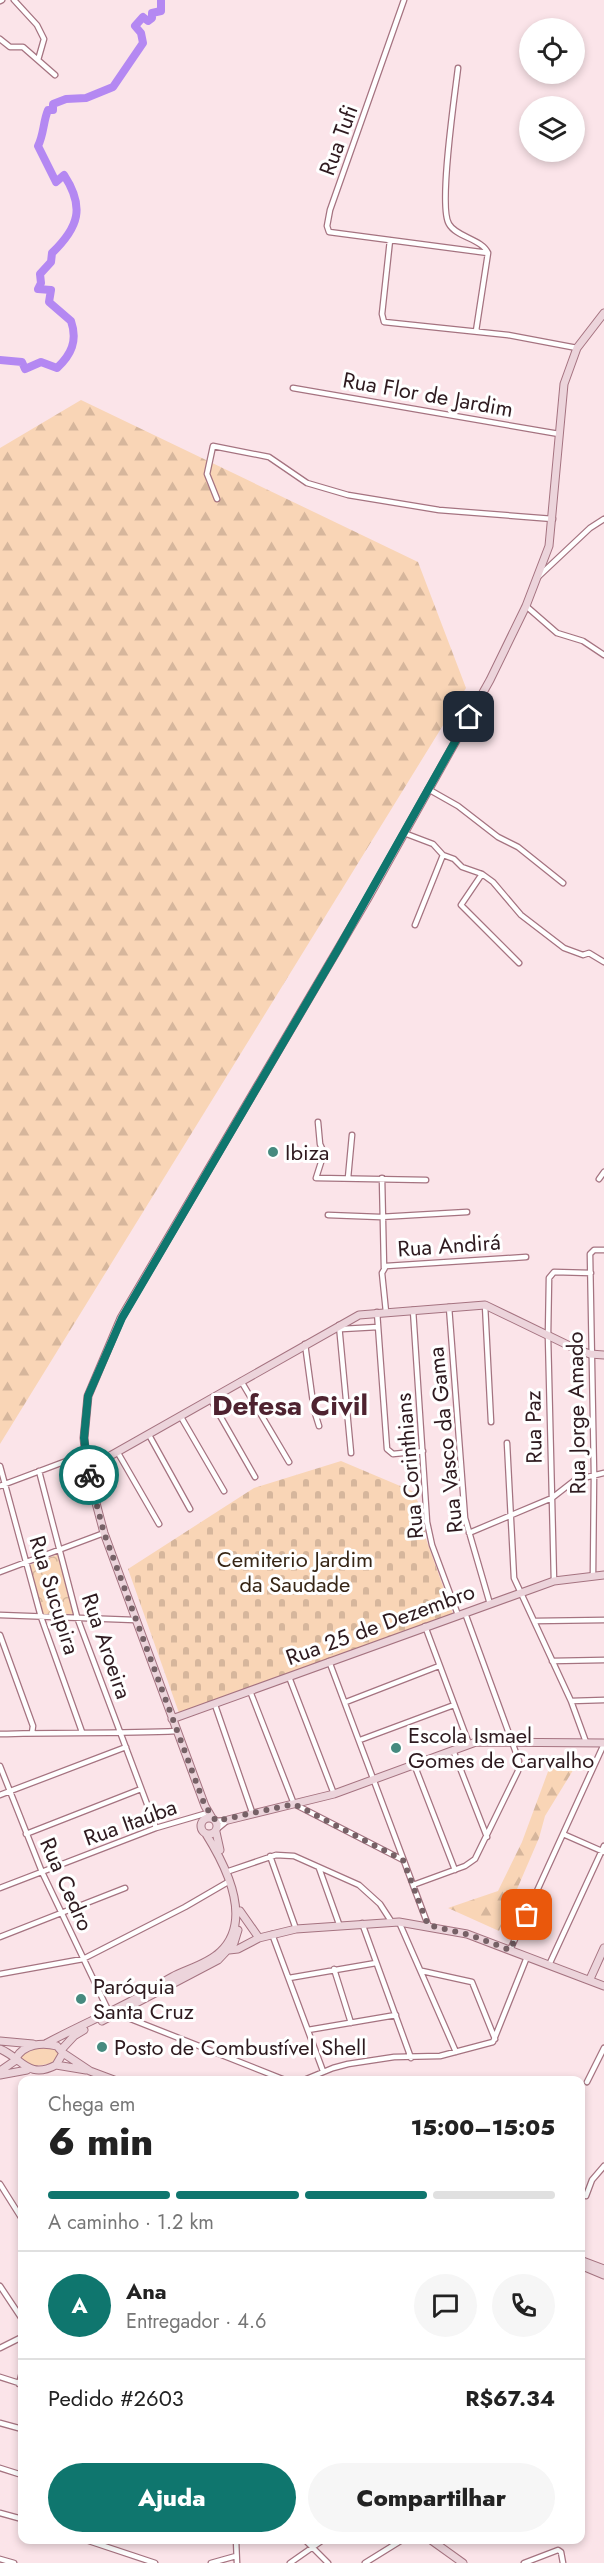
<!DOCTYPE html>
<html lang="pt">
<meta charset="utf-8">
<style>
body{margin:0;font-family:Jost,sans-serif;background:#f6f6f6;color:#222;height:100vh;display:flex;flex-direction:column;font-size:22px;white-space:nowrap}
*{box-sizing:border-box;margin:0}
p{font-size:20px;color:#767676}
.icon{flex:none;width:33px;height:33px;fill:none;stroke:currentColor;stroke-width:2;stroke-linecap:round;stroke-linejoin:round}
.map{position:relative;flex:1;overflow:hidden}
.details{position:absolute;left:18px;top:2076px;width:567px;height:468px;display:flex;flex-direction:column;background:#fff;border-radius:12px;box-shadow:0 3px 9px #0003}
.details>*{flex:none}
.controls{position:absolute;left:519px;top:18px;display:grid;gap:12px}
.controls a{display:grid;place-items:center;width:66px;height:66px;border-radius:50%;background:#fff;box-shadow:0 3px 9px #0003;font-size:30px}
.pin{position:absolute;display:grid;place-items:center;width:51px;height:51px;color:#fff;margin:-26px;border-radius:12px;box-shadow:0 3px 9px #0006}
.courier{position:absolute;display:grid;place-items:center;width:60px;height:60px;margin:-30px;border:4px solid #0f766e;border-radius:50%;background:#fff;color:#222;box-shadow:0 2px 8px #0007}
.overview em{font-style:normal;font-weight:800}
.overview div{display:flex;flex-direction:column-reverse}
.overview{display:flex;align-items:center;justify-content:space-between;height:102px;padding:0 30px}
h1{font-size:39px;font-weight:800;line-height:45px}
.bar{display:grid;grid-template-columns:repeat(4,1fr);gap:9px 6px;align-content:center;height:72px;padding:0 30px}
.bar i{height:8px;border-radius:4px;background:#e0e0e0}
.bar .on{background:#0f766e}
.bar p{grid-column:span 4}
.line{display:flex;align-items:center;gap:15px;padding:0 30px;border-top:2px solid #e0e0e0}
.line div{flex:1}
.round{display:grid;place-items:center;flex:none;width:63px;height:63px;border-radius:32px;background:#f6f6f6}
.primary-button{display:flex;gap:12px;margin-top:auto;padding:12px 30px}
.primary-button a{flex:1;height:69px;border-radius:36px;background:#0f766e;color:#fff;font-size:24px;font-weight:800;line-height:69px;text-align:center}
.primary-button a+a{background:#f6f6f6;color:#222}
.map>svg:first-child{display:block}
.grass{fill:#f9d5b6}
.forest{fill:url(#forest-firs)}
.cemetery{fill:url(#cemetery-stones)}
.park{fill:url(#park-crowns)}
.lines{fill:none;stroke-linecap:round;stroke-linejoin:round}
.river{stroke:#b488f2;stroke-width:8}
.street-casing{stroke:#a57380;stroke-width:7}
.secondary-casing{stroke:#a57380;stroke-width:9}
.street{stroke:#fff;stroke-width:4.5}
.secondary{stroke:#ecd4db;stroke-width:7}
.done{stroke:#766166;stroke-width:6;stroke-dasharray:0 10.8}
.route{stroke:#0f766e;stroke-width:8}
.poi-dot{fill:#468a7f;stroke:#fff;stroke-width:2}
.labels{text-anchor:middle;stroke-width:6;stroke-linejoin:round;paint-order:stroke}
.street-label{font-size:22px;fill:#2e1a1f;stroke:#fff}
.poi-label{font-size:22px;fill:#2e1a1f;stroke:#fff;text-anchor:start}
.park-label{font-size:22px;fill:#372616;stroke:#fff}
.district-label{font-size:28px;font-weight:bold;fill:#4e2330;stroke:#fff}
</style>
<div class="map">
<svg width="604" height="2563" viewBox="0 0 604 2563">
<defs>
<pattern id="forest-firs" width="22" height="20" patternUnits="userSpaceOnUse" patternTransform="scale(1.5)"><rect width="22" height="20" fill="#f9d5b6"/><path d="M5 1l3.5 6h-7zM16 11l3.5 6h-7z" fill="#d6b69c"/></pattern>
<pattern id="cemetery-stones" width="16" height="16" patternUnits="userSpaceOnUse" patternTransform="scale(1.5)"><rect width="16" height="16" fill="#f9d5b6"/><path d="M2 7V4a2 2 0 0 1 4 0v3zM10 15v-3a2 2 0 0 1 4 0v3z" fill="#d6b69c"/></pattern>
<pattern id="park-crowns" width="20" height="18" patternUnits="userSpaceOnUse" patternTransform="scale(1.5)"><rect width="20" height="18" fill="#f9d5b6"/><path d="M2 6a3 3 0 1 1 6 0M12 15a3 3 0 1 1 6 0" fill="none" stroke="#d6b69c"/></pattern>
</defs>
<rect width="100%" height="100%" fill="#fbe4e9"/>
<path class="grass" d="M 39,2047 L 55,2048 L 60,2053 L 54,2063 L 30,2067 L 20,2060 L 20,2056 Z"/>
<path class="forest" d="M 81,400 L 418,562 L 466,688 L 0,1444 L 0,448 Z
M 553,1758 L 575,1767 L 545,1816 L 539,1838 L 499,1931 L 448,1908 L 498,1891 L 522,1842 Z"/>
<path class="cemetery" d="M 341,1461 L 412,1491 L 423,1511 L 426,1539 L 453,1614 L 179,1713 L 128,1569 L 254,1488 Z"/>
<path class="park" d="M 59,1554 L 74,1614 L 42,1614 L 29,1565 Z"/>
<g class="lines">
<path class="river" d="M 0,360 L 22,362 L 25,369 L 41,362 L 57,368 C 71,355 78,341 71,321 L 49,302 L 51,290 L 38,289 L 41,283 L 40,274 L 51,262 L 52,253 C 79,227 85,207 64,175 L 56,182 L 38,146 C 44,134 43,122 48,110 L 53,110 L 53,104 L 66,99 L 86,98 L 113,87 L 143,43 L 141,33 L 135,26 L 143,17 L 148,21 L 152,18 L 152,13 L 161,11 L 161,0"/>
<defs>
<path id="street" d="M 14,0 L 37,25 L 44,39 L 38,60
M 404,0 L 330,210 L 327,226 L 329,232 L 488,253
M 0,1 L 2,0
M 0,39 L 10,47 L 23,47 L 55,75
M 458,68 C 455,94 438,207 449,224 C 456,237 482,239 488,253 L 476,331
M 390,240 L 382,314 L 384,322 L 508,335 L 577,348
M 293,388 L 559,434
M 217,499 L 207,474 L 213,446 L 269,457 L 307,483 L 348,495 L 439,510 L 553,519
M 539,576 L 590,528 L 604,519
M 526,606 L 557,633 L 583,641 L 604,655
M 428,789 L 458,806 L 498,837 L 518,847 L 563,883
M 404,833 L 433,844 L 443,855 L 454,859 L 462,867 L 482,874 L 493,882 L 521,915 L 564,948 L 583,955 L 589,953 L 604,962
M 482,874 L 461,905 L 519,963
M 415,925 L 443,855
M 318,1122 L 320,1144 L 324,1153 L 316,1178 L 426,1180
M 348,1178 L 352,1135
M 382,1178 L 384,1268
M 599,1179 L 604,1172
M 328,1215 L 380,1217 L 467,1212
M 485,1305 L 491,1422
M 449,1307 L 465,1518 L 490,1604
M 413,1310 L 427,1522 L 432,1545 L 458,1615
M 377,1312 L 387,1449 L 393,1454 L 423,1451
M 386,1312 L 382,1273 L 386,1266 L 526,1257
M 339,1325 L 351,1453
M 342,1329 L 378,1327
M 305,1344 L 314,1410 L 319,1426
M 241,1381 L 289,1462
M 211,1400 L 255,1477
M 181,1417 L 224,1491
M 149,1435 L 190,1509
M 507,1443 L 514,1578 L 571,1701 L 586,1742
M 118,1453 L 159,1524
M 0,1466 L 41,1617 L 82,1732
M 39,1471 L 77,1617 L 156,1828
M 0,1486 L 85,1454
M 469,1533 L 552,1498 L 575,1480 L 604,1473
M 0,1572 L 104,1533
M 593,1575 L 594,1474 L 590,1254 L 594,1250 L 604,1250
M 554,1581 L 548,1336 L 549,1278 L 554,1272 L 591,1273
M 0,1615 L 135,1620
M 535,1621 L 604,1620
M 425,1626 L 469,1744
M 0,1635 L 33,1726 L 32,1733
M 329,1661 L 428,1925
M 552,1661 L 604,1660
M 289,1677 L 334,1794
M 250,1691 L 294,1804 L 403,1860
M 571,1701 L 604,1700
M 346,1702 L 439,1666
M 215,1705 L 252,1812
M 0,1734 C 59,1732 118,1734 177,1731
M 360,1740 L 454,1705
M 453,1750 L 487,1837
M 414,1764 L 455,1870
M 0,1766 L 42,1872 L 109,2012
M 0,1795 L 126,1747
M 216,1821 L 228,1820
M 217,1829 L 228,1820
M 26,1834 L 141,1789
M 563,1834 L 604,1852
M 270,1856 L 296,1929
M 319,1868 L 339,1924
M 229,1871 L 276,1855 L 294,1856 L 359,1885 L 380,1904 L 391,1921
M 413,1885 L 465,1866 L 475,1859 L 518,1771 L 519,1761 L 465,1613
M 0,1888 L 156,1828 L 204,1814
M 399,1922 L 456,2052
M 362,1923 L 411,2058
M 272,1934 L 323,2071
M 0,1937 L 125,1888
M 510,1950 L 604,1744
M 549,1965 L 604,1846
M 334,1969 L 351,2023
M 422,1971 L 472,1982 L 495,2039
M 0,1974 L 83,1959 L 185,1907 L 228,1882
M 289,1978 L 376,1963
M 118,2014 L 285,2080
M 308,2030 L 396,2015
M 304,2080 L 333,2068 L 348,2064 L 394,2057 L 440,2056 L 493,2042 L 527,1957
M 587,2082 L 604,2048
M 0,2184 L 22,2219
M 586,2196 L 592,2180 L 604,2166
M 0,2286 L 22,2319
M 0,2348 L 22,2337
M 0,2377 L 22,2384
M 19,2384 L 22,2372
M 0,2423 L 22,2429
M 0,2468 L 22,2475
M 0,2513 L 22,2519
M 86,2540 L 155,2563
M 236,2540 L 237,2563
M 305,2540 L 328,2563
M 0,2559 L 14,2563
M 211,2563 L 236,2556
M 290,2563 L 323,2540
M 365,2563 L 402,2540
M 524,2563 L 558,2550 L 561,2552 L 563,2563"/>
<path id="secondary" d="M 87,1469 L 359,1315 L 485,1305 L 576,1349 L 590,1354 L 604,1355
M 172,1719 L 554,1581 L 604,1575
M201 1826a8 8 0 1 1 16 0a8 8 0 1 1-16 0Z
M 212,1818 L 205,1806 L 104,1533 L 87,1469 L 84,1438 L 88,1396 L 121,1318 L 368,898 L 490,680 L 526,606 L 549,546 L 564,384 L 577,348 L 604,313
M 228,1820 L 334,1794 L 476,1742 L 604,1743
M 216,1832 L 220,1850
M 240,1911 L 259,1938
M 229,1950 L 238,1949 L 259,1938 L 296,1929 L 399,1922 L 467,1934 L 604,1986
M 590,1979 L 604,1948
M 102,2021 L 218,1960 L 234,1943 L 238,1930
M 0,2041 L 33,2044
M 47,2043 C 75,2028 105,2015 133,2000 C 146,1993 159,1984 172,1977 C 187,1969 208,1964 220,1952 C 254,1920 226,1866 206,1834
M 0,2049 C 22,2058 28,2080 56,2065 L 63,2053 L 57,2046 C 42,2042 24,2044 16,2058
M 61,2050 L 74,2036 L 84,2030
M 63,2053 L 90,2071 L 114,2080
M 56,2065 L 86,2070
M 0,2071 L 16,2060
M 0,2075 L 27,2070
M 580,2260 L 604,2269
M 580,2265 L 604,2275
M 431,2540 L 463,2563"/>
</defs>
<use href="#street" class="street-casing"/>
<use href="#secondary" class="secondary-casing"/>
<use href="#street" class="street"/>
<use href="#secondary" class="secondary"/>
</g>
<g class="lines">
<path class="done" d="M 89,1475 L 104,1533 L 205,1806 L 216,1821 L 294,1804 L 403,1860 L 428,1925 L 470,1935 L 510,1950 L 527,1915"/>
<path class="route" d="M 89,1475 L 84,1438 L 88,1396 L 122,1318 L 337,951 L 469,717"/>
</g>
<g class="poi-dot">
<circle cx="273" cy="1152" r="6"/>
<circle cx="396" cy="1748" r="6"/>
<circle cx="81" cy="1999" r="6"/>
<circle cx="102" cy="2047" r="6"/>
</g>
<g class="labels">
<g class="street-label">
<text transform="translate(338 140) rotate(-70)" y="8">Rua Tufi</text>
<text transform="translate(428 394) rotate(10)" y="8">Rua Flor de Jardim</text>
<text transform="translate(449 1245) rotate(-4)" y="8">Rua Andirá</text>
<text transform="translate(576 1413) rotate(-91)" y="8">Rua Jorge Amado</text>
<text transform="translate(533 1427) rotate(-91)" y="8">Rua Paz</text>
<text transform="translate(445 1440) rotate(-96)" y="8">Rua Vasco da Gama</text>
<text transform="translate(409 1466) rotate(-95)" y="8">Rua Corinthians</text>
<text transform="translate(55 1595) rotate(73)" y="8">Rua Sucupira</text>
<text transform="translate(380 1624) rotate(-20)" y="8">Rua 25 de Dezembro</text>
<text transform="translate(107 1646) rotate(71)" y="8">Rua Aroeira</text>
<text transform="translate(130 1822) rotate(-20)" y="8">Rua Itaúba</text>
<text transform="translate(67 1884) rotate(66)" y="8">Rua Cedro</text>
</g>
<g class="poi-label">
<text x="285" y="1160">Ibiza</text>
<text x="408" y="1743">Escola Ismael<tspan x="408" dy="25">Gomes de Carvalho</tspan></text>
<text x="93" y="1994">Paróquia<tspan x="93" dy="25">Santa Cruz</tspan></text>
<text x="114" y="2055">Posto de Combustível Shell</text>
</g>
<g class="park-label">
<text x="295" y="1567">Cemiterio Jardim<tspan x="295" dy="25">da Saudade</tspan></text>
</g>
<g class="district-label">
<text x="290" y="1415">Defesa Civil</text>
</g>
</g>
</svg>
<div class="controls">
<a><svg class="icon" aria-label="locate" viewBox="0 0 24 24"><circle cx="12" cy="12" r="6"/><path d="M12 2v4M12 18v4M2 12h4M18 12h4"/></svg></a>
<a><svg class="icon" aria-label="layers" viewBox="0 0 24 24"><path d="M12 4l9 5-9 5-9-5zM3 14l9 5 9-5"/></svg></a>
</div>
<div class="pin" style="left:527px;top:1915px;background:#ea580c"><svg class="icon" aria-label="bag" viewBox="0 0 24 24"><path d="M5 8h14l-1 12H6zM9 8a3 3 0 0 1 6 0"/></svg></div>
<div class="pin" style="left:469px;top:717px;background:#1f2937"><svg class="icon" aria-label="home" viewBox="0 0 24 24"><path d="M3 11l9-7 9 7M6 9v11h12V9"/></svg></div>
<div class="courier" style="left:89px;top:1475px"><svg class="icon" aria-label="bike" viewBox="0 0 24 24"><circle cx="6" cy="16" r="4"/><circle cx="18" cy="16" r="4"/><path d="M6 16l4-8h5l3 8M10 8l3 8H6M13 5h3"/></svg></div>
<section class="details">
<div class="overview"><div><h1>6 min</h1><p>Chega em</p></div><em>15:00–15:05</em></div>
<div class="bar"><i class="on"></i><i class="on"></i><i class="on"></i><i></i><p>A caminho · 1.2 km</p></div>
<div class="line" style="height:108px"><b class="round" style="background:#0f766e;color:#fff">A</b><div><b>Ana</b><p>Entregador · 4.6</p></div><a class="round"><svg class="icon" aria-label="chat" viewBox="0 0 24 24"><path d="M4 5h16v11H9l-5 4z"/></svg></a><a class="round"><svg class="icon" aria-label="phone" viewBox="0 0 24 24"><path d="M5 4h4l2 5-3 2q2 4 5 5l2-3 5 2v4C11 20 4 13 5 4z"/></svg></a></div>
<div class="line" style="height:78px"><div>Pedido #2603</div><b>R$67.34</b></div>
<div class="primary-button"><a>Ajuda</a><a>Compartilhar</a></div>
</section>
</div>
